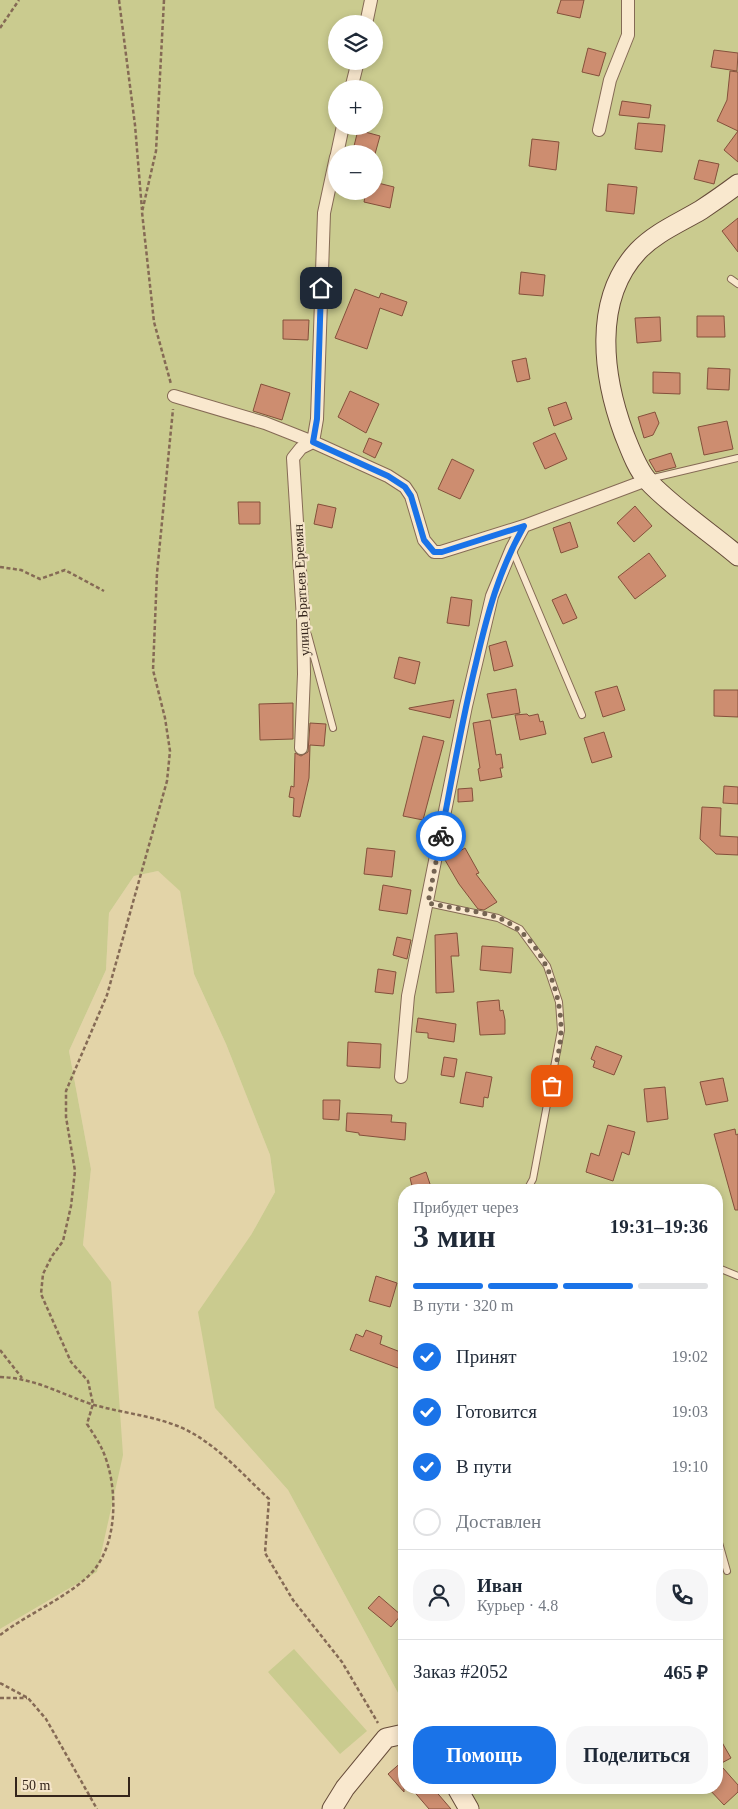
<!DOCTYPE html>
<html lang="ru">
<meta charset="utf-8">
<style>
body{margin:0;font-family:Georgia,serif;background:#f6f6f7;color:#1f2937;height:100vh;display:flex;flex-direction:column;font-size:19px;white-space:nowrap}
*{box-sizing:border-box;margin:0}
p{font-size:16px;color:#747a83}
.icon{flex:none;width:28px;height:28px;fill:none;stroke:currentColor;stroke-width:2;stroke-linecap:round;stroke-linejoin:round}
.map{position:relative;flex:1;overflow:hidden}
.panel{position:absolute;left:398px;top:1184px;width:325px;height:610px;display:flex;flex-direction:column;background:#fff;border-radius:20px;box-shadow:0 2px 8px #0003}
.panel>*{flex:none}
.tools{position:absolute;left:328px;top:15px;display:grid;gap:10px}
.tools a{display:grid;place-items:center;width:55px;height:55px;border-radius:50%;background:#fff;box-shadow:0 2px 8px #0003;font-size:25px}
.scale{position:absolute;left:15px;bottom:12px;width:115px;box-sizing:border-box;padding-left:5px;border:2px solid #34241a;border-top:0;font-size:14px;line-height:18px;white-space:nowrap;color:#34241a;-webkit-text-stroke:4px #f5e5ca;paint-order:stroke}
.pin{position:absolute;display:grid;place-items:center;width:42px;height:42px;color:#fff;margin:-21px;border-radius:10px;box-shadow:0 2px 8px #0006}
.courier{position:absolute;display:grid;place-items:center;width:50px;height:50px;margin:-25px;border:4px solid #1a73e8;border-radius:50%;background:#fff;color:#222;box-shadow:0 1px 6px #0007}
.summary em{font-style:normal;font-weight:600}
.summary div{display:flex;flex-direction:column-reverse}
.summary{display:flex;align-items:center;justify-content:space-between;height:85px;padding:0 15px}
h1{font-size:32px;font-weight:600;line-height:38px}
.bar{display:grid;grid-template-columns:repeat(4,1fr);gap:8px 5px;align-content:center;height:60px;padding:0 15px}
.bar i{height:6px;border-radius:4px;background:#e0e1e3}
.bar .current{background:#1a73e8}
.bar p{grid-column:span 4}
.line{display:flex;align-items:center;gap:12px;padding:0 15px;border-top:1px solid #e0e1e3}
.line div{flex:1}
.round{display:grid;place-items:center;flex:none;width:52px;height:52px;border-radius:20px;background:#f6f6f7}
ol{padding:0 15px;list-style:none}
li{display:flex;align-items:center;gap:15px;height:55px}
li p{margin-inline-start:auto}
li .icon{padding:5px;border-radius:50%;background:#1a73e8;color:#fff;stroke-width:4}
li:last-child{color:#747a83}
li i{width:28px;height:28px;border:2px solid #e0e1e3;border-radius:50%}
.primary-button{display:flex;gap:10px;margin-top:auto;padding:10px 15px}
.primary-button a{flex:1;height:58px;border-radius:20px;background:#1a73e8;color:#fff;font-size:20px;font-weight:600;line-height:58px;text-align:center}
.primary-button a+a{background:#f6f6f7;color:#1f2937}
.map>svg:first-child{display:block}
.farmland{fill:#e3d4a8}
.green{fill:#cacb8f;fill-rule:evenodd}
.building{fill:#cd8d70;stroke:#84503b}
.lines{fill:none;stroke-linecap:round;stroke-linejoin:round}
.lane-casing{stroke:#856a55;stroke-width:8}
.street-casing{stroke:#856a55;stroke-width:14}
.secondary-casing{stroke:#664b39;stroke-width:21}
.path{stroke:#856a55;stroke-width:2.5;stroke-dasharray:4 2.5;stroke-linecap:butt}
.lane{stroke:#f9e8ce;stroke-width:6}
.street{stroke:#f9e8ce;stroke-width:12}
.secondary{stroke:#f9e8ce;stroke-width:19}
.done{stroke:#756452;stroke-width:5;stroke-dasharray:0 9}
.route{stroke:#1a73e8;stroke-width:6}
.labels{text-anchor:middle;stroke-width:4.5;stroke-linejoin:round;paint-order:stroke}
.street-label{font-size:14px;fill:#34241a;stroke:#f5e5ca}
</style>
<div class="map">
<svg width="738" height="1809" viewBox="0 0 738 1809">
<rect width="100%" height="100%" fill="#eedabb"/>
<path class="farmland" d="M 158,871 L 180,890 L 194,974 L 226,1044 L 270,1155 L 275,1192 L 251,1235 L 215,1408 L 288,1490 L 404,1704 L 404,1788 L 459,1788 L 473,1809 L 0,1809 L 0,1629 L 97,1572 L 111,1283 L 83,1245 L 91,1169 L 69,1051 L 106,970 L 109,913 L 134,876 Z"/>
<path class="green" d="M 0,0 L 738,0 L 738,1809 L 473,1809 L 459,1788 L 716,1788 L 716,1190 L 404,1190 L 404,1704 L 288,1490 L 215,1408 L 198,1312 L 251,1235 L 275,1192 L 270,1155 L 226,1044 L 194,974 L 180,891 L 158,871 L 134,876 L 109,913 L 106,970 L 69,1051 L 91,1169 L 83,1245 L 111,1282 L 123,1455 L 97,1572 L 0,1629 ZM 336,24 L 374,24 L 374,61 L 336,61 ZM 336,89 L 374,89 L 374,126 L 336,126 ZM 336,154 L 374,154 L 374,191 L 336,191 Z
M 294,1649 L 367,1731 L 340,1754 L 268,1672 Z"/>
<path class="building" d="M 561,0 L 584,0 L 580,18 L 557,13 Z
M 588,48 L 606,53 L 599,76 L 582,72 Z
M 714,50 L 738,53 L 737,71 L 711,67 Z
M 730,71 L 738,72 L 738,131 L 717,121 L 727,100 Z
M 622,101 L 651,105 L 649,118 L 619,115 Z
M 638,123 L 665,125 L 662,152 L 635,149 Z
M 358,130 L 380,136 L 375,154 L 352,154 Z
M 738,131 L 738,162 L 724,150 Z
M 532,139 L 559,142 L 556,170 L 529,166 Z
M 699,160 L 719,164 L 714,184 L 694,179 Z
M 374,182 L 394,187 L 390,208 L 364,202 L 366,191 L 374,191 Z
M 608,184 L 637,187 L 634,214 L 606,211 Z
M 738,218 L 738,252 L 722,231 Z
M 521,272 L 545,275 L 543,296 L 519,294 Z
M 355,289 L 379,298 L 381,293 L 407,302 L 402,316 L 380,308 L 367,349 L 335,338 Z
M 697,316 L 724,316 L 725,337 L 697,337 Z
M 660,317 L 661,341 L 637,343 L 635,318 Z
M 283,320 L 309,320 L 308,340 L 283,339 Z
M 526,358 L 530,379 L 517,382 L 512,361 Z
M 708,368 L 730,369 L 729,390 L 707,389 Z
M 653,372 L 680,373 L 680,394 L 653,393 Z
M 261,384 L 290,393 L 282,420 L 253,411 Z
M 350,391 L 379,404 L 366,433 L 338,417 Z
M 566,402 L 572,419 L 554,426 L 548,408 Z
M 655,412 L 659,423 L 653,435 L 644,438 L 638,417 Z
M 727,421 L 733,449 L 704,455 L 698,427 Z
M 555,433 L 567,459 L 545,469 L 533,443 Z
M 369,438 L 382,443 L 375,458 L 363,452 Z
M 671,453 L 676,467 L 656,472 L 649,460 Z
M 452,459 L 474,470 L 460,499 L 438,489 Z
M 238,502 L 260,502 L 260,524 L 239,524 Z
M 318,504 L 336,508 L 332,528 L 314,524 Z
M 635,506 L 652,526 L 634,542 L 617,523 Z
M 570,522 L 578,547 L 561,553 L 553,528 Z
M 649,553 L 666,576 L 635,599 L 618,577 Z
M 566,594 L 577,618 L 563,624 L 552,600 Z
M 451,597 L 472,600 L 469,626 L 447,623 Z
M 506,641 L 513,666 L 494,671 L 489,646 Z
M 399,657 L 420,662 L 415,684 L 394,678 Z
M 617,686 L 625,710 L 603,717 L 595,692 Z
M 516,689 L 520,713 L 492,718 L 487,694 Z
M 714,690 L 738,690 L 738,717 L 714,716 Z
M 454,700 L 450,718 L 409,709 L 409,708 Z
M 293,703 L 293,739 L 260,740 L 259,704 Z
M 527,714 L 529,716 L 538,714 L 540,722 L 543,721 L 546,734 L 520,740 L 515,715 Z
M 490,720 L 496,755 L 501,754 L 503,768 L 500,768 L 502,777 L 480,781 L 478,769 L 480,768 L 473,723 Z
M 310,723 L 326,724 L 324,746 L 310,745 L 309,778 L 300,817 L 293,816 L 294,798 L 289,797 L 291,786 L 294,787 L 295,753 L 301,756 L 308,752 Z
M 604,732 L 612,757 L 592,763 L 584,738 Z
M 423,736 L 444,741 L 423,820 L 403,816 Z
M 724,786 L 738,787 L 738,804 L 723,803 Z
M 472,788 L 473,801 L 458,802 L 458,789 Z
M 702,807 L 721,808 L 720,836 L 738,837 L 738,855 L 716,854 L 700,839 Z
M 367,848 L 395,851 L 392,877 L 364,874 Z
M 465,848 L 479,873 L 476,874 L 497,902 L 484,910 L 478,909 L 459,884 L 445,860 Z
M 383,885 L 411,890 L 407,914 L 379,910 Z
M 457,933 L 459,956 L 451,956 L 454,992 L 436,993 L 435,935 Z
M 397,937 L 411,940 L 407,959 L 393,955 Z
M 482,946 L 513,948 L 511,973 L 480,970 Z
M 378,969 L 396,972 L 393,994 L 375,992 Z
M 499,1000 L 500,1011 L 503,1010 L 505,1020 L 505,1034 L 480,1035 L 477,1002 Z
M 418,1018 L 456,1024 L 454,1042 L 428,1038 L 428,1033 L 416,1032 Z
M 348,1042 L 381,1044 L 380,1068 L 347,1066 Z
M 596,1046 L 622,1056 L 614,1075 L 593,1067 L 595,1061 L 591,1059 Z
M 444,1057 L 457,1059 L 454,1077 L 441,1075 Z
M 466,1072 L 492,1077 L 488,1098 L 484,1097 L 483,1107 L 460,1103 Z
M 723,1078 L 728,1101 L 706,1105 L 700,1082 Z
M 665,1087 L 668,1119 L 647,1122 L 644,1089 Z
M 323,1100 L 340,1100 L 339,1120 L 323,1119 Z
M 347,1113 L 392,1115 L 391,1122 L 406,1123 L 405,1140 L 359,1135 L 359,1133 L 346,1131 Z
M 608,1125 L 635,1132 L 629,1155 L 622,1152 L 613,1181 L 586,1172 L 591,1153 L 599,1156 Z
M 735,1129 L 736,1135 L 738,1134 L 738,1210 L 735,1210 L 714,1134 Z
M 426,1172 L 432,1190 L 413,1190 L 410,1178 Z
M 376,1276 L 397,1283 L 390,1307 L 369,1301 Z
M 366,1330 L 382,1336 L 380,1344 L 403,1353 L 398,1368 L 350,1350 L 356,1334 L 363,1337 Z
M 379,1596 L 401,1615 L 391,1627 L 368,1608 Z
M 716,1732 L 731,1758 L 716,1766 Z
M 404,1760 L 404,1792 L 388,1774 Z
M 723,1768 L 738,1785 L 738,1792 L 724,1805 L 708,1788 L 716,1788 L 716,1774 Z
M 411,1788 L 433,1788 L 451,1809 L 429,1809 Z"/>
<g class="lines">
<defs>
<path id="lane" d="M 731,279 L 738,284
M 649,479 L 738,458
M 512,549 L 582,715
M 308,635 L 333,728
M 428,903 L 498,918 L 520,929 L 547,966 L 559,1002 L 561,1030 L 533,1179 L 527,1190
M 716,1267 L 738,1276
M 716,1532 L 727,1571"/>
<path id="street" d="M 366,24 L 371,0
M 351,89 L 358,61
M 599,130 L 610,80 L 628,35 L 628,0
M 337,154 L 343,126
M 174,396 L 265,423 L 313,442 L 388,476 L 405,487 L 411,496 L 424,540 L 434,552 L 441,552 L 524,526 L 647,480
M 301,748 L 304,674 L 303,619 L 293,458 L 301,448 L 313,442 L 317,419 L 324,213 L 336,157
M 401,1077 L 408,996 L 466,706 L 492,596 L 512,548 L 524,526"/>
<path id="secondary" d="M 738,184 C 726,193 713,202 701,210 C 679,223 655,233 638,251 C 592,300 603,377 624,434 C 630,449 637,469 648,481 C 671,506 711,533 738,556
M 457,1788 L 469,1809
M 332,1809 L 345,1788 L 386,1738 L 404,1734"/>
</defs>
<use href="#lane" class="lane-casing"/>
<use href="#street" class="street-casing"/>
<use href="#secondary" class="secondary-casing"/>
<path class="path" d="M 119,0 L 135,125 L 142,210
M 164,0 L 156,151 L 142,212 L 154,322 L 171,384
M 0,28 L 19,0
M 0,567 L 21,570 L 40,579 L 65,570 L 104,591
M 0,1350 L 22,1378
M 0,1377 C 34,1378 59,1393 91,1404 C 121,1413 151,1415 180,1427 C 215,1442 242,1474 269,1499 L 265,1553 L 293,1600 L 342,1662 L 378,1723
M 0,1635 C 27,1614 73,1595 94,1570 C 119,1540 118,1481 101,1447 C 97,1439 92,1432 87,1424 L 93,1404 L 88,1381 L 71,1362 L 41,1294 L 43,1274 L 52,1256 L 63,1241 L 71,1206 L 75,1171 L 66,1117 L 66,1091 L 107,995 L 167,781 L 170,751 L 165,718 L 153,670 L 157,573 L 173,409
M 0,1683 L 28,1698 L 46,1719 L 97,1809
M 0,1698 L 27,1698"/>
<use href="#lane" class="lane"/>
<use href="#street" class="street"/>
<use href="#secondary" class="secondary"/>
</g>
<g class="lines">
<path class="done" d="M 441,836 L 428,903 C 450,908 477,910 499,918 C 539,934 561,987 561,1029 C 561,1047 555,1067 552,1086"/>
<path class="route" d="M 321,288 L 317,419 L 313,442 L 388,476 L 405,487 L 411,496 L 424,540 L 434,552 L 442,552 L 524,526 C 499,570 487,615 476,663 C 462,720 452,778 441,836"/>
</g>
<g class="labels">
<g class="street-label">
<text transform="translate(301 590) rotate(-93)" y="5">улица Братьев Еремян</text>
</g>
</g>
</svg>
<div class="tools">
<a><svg class="icon" aria-label="layers" viewBox="0 0 24 24"><path d="M12 4l9 5-9 5-9-5zM3 14l9 5 9-5"/></svg></a>
<a>+</a>
<a>−</a>
</div>
<div class="scale">50 m</div>
<div class="pin" style="left:552px;top:1086px;background:#ea580c"><svg class="icon" aria-label="bag" viewBox="0 0 24 24"><path d="M5 8h14l-1 12H6zM9 8a3 3 0 0 1 6 0"/></svg></div>
<div class="pin" style="left:321px;top:288px;background:#1f2937"><svg class="icon" aria-label="home" viewBox="0 0 24 24"><path d="M3 11l9-7 9 7M6 9v11h12V9"/></svg></div>
<div class="courier" style="left:441px;top:836px"><svg class="icon" aria-label="bike" viewBox="0 0 24 24"><circle cx="6" cy="16" r="4"/><circle cx="18" cy="16" r="4"/><path d="M6 16l4-8h5l3 8M10 8l3 8H6M13 5h3"/></svg></div>
<section class="panel">
<div class="summary"><div><h1>3 мин</h1><p>Прибудет через</p></div><em>19:31–19:36</em></div>
<div class="bar"><i class="current"></i><i class="current"></i><i class="current"></i><i></i><p>В пути · 320 m</p></div>
<ol>
<li><svg class="icon" aria-label="check" viewBox="0 0 24 24"><path d="M5 12l5 5 9-10"/></svg>Принят<p>19:02</p></li>
<li><svg class="icon" aria-label="check" viewBox="0 0 24 24"><path d="M5 12l5 5 9-10"/></svg>Готовится<p>19:03</p></li>
<li><svg class="icon" aria-label="check" viewBox="0 0 24 24"><path d="M5 12l5 5 9-10"/></svg>В пути<p>19:10</p></li>
<li><i></i>Доставлен</li>
</ol>
<div class="line" style="height:90px"><a class="round"><svg class="icon" aria-label="person" viewBox="0 0 24 24"><circle cx="12" cy="8" r="4"/><path d="M4 21q1-7 8-7t8 7"/></svg></a><div><b>Иван</b><p>Курьер · 4.8</p></div><a class="round"><svg class="icon" aria-label="phone" viewBox="0 0 24 24"><path d="M5 4h4l2 5-3 2q2 4 5 5l2-3 5 2v4C11 20 4 13 5 4z"/></svg></a></div>
<div class="line" style="height:65px"><div>Заказ #2052</div><b>465 ₽</b></div>
<div class="primary-button"><a>Помощь</a><a>Поделиться</a></div>
</section>
</div>
